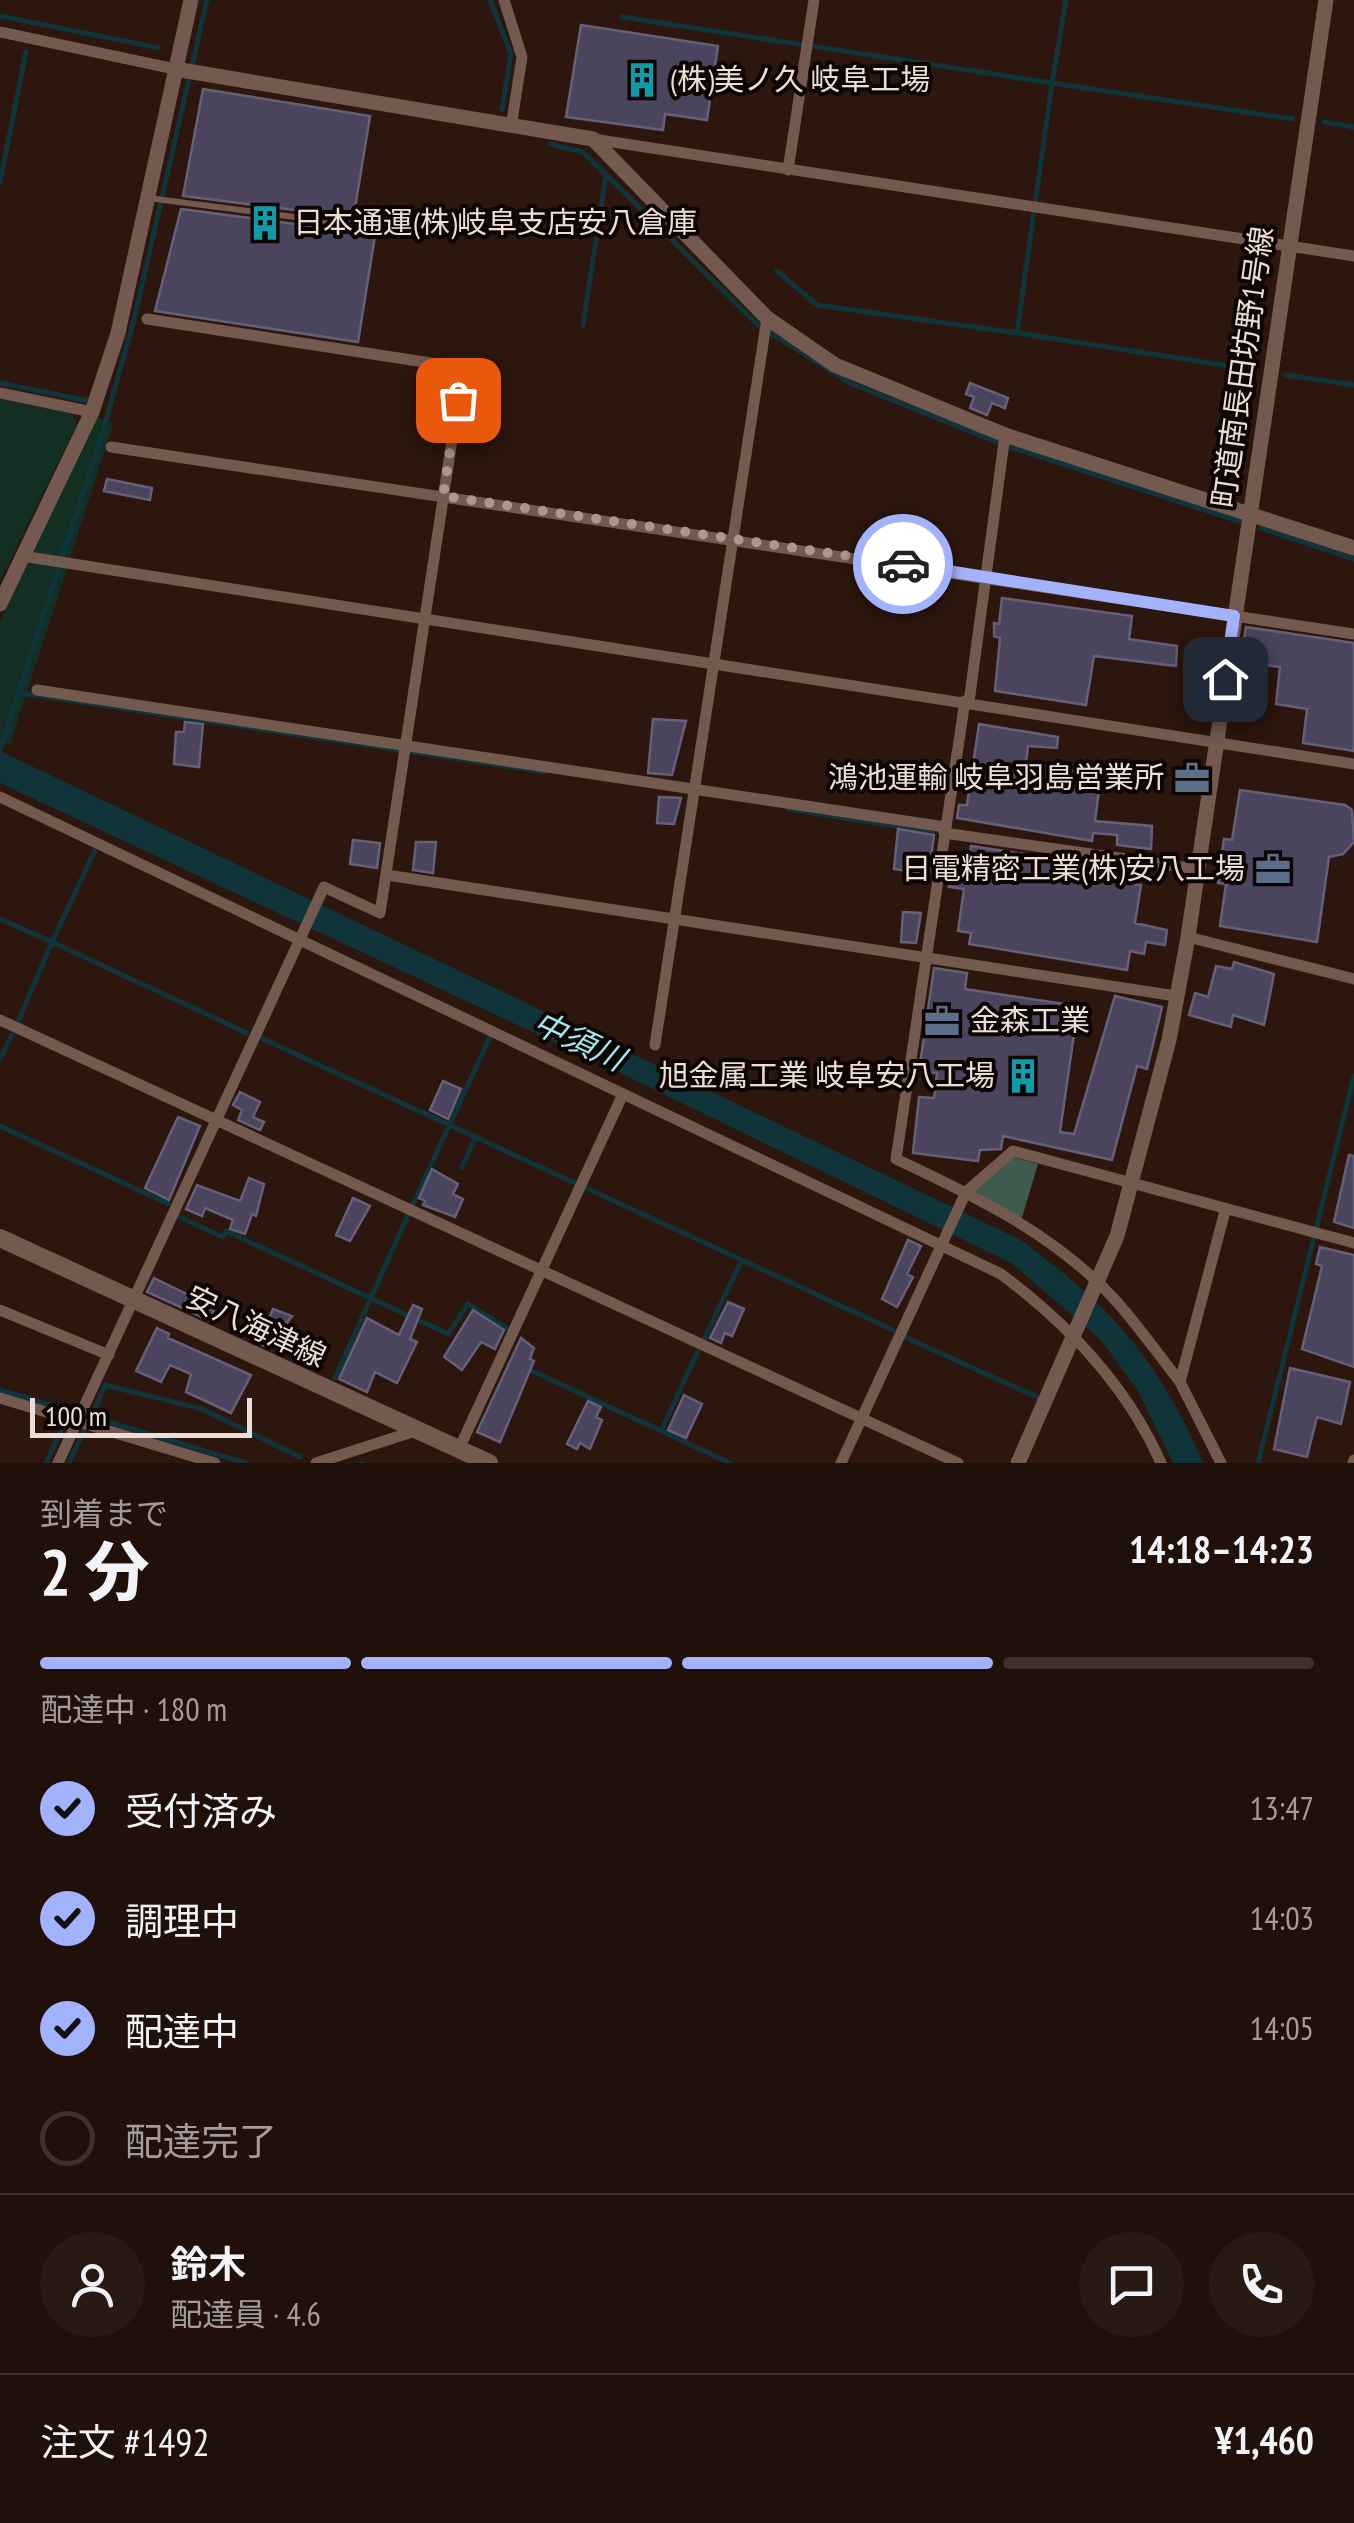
<!DOCTYPE html>
<html lang="ja">
<meta charset="utf-8">
<style>
body{margin:0;font-family:"PT Sans Narrow","Noto Sans JP",sans-serif;background:#291913;color:#f1f3f6;height:100vh;display:flex;flex-direction:column;font-size:38px;white-space:nowrap}
*{box-sizing:border-box;margin:0}
p{font-size:32px;color:#a29d9c}
.icon{flex:none;width:55px;height:55px;fill:none;stroke:currentColor;stroke-width:2;stroke-linecap:round;stroke-linejoin:round}
.map{position:relative;height:1463px;overflow:hidden}
.drawer{display:flex;flex-direction:column;background:#21100a;flex:1}
.drawer>*{flex:none}
.scale{position:absolute;left:30px;bottom:25px;width:222px;box-sizing:border-box;padding-left:10px;border:5px solid #edddd7;border-top:0;font-size:28px;line-height:35px;white-space:nowrap;color:#edddd7;-webkit-text-stroke:8px #0d0503;paint-order:stroke}
.pin{position:absolute;display:grid;place-items:center;width:85px;height:85px;color:#fff;margin:-42px;border-radius:20px;box-shadow:0 5px 15px #0006}
.courier{position:absolute;display:grid;place-items:center;width:100px;height:100px;margin:-50px;border:8px solid #a2b2fd;border-radius:50%;background:#fff;color:#222;box-shadow:0 2px 12px #0007}
.head em{font-style:normal;font-weight:800}
.head div{display:flex;flex-direction:column-reverse}
.head{display:flex;align-items:center;justify-content:space-between;height:170px;padding:0 40px}
h1{font-size:65px;font-weight:800;line-height:75px}
.bar{display:grid;grid-template-columns:repeat(4,1fr);gap:15px 10px;align-content:center;height:120px;padding:0 40px}
.bar i{height:12px;border-radius:8px;background:#3e302b}
.bar .on{background:#a2b2fd}
.bar p{grid-column:span 4}
.line{display:flex;align-items:center;gap:25px;padding:0 40px;border-top:2px solid #3e302b}
.line div{flex:1}
.round{display:grid;place-items:center;flex:none;width:105px;height:105px;border-radius:52px;background:#291913}
ol{padding:0 40px;list-style:none}
li{display:flex;align-items:center;gap:30px;height:110px}
li p{margin-inline-start:auto}
li .icon{padding:10px;border-radius:50%;background:#a2b2fd;color:#111;stroke-width:4}
li:last-child{color:#a29d9c}
li i{width:55px;height:55px;border:5px solid #3e302b;border-radius:50%}
.map>svg:first-child{display:block}
.green{fill:#132e22}
.forest{fill:#3e5b4d}
.water{fill:#0f353a}
.lines{fill:none;stroke-linecap:round;stroke-linejoin:round}
.stream{stroke:#0f353a;stroke-width:5}
.building{fill:#4a455c;stroke:#656079;stroke-width:2.5}
.service{stroke:#74594e;stroke-width:6}
.minor{stroke:#74594e;stroke-width:11}
.tertiary{stroke:#74594e;stroke-width:15}
.secondary{stroke:#74594e;stroke-width:18}
.done{stroke:#a99790;stroke-width:10;stroke-dasharray:0 18}
.route{stroke:#a2b2fd;stroke-width:12}
.labels{text-anchor:middle;stroke-width:8;stroke-linejoin:round;paint-order:stroke}
.poi-label{font-size:30px;fill:#edddd7;stroke:#0d0503;text-anchor:start}
.street-label{font-size:30px;fill:#edddd7;stroke:#0d0503}
.water-label{font-size:32px;font-style:italic;fill:#a0e8f2;stroke:#0d0503}
</style>
<div class="map">
<svg width="1354" height="1463" viewBox="0 0 1354 1463">
<rect width="100%" height="100%" fill="#2c160d"/>
<path class="green" d="M 0,399 L 72,413 L 77,424 L 0,581 Z
M 97,417 L 114,423 L 10,745 L 0,740 L 0,622 Z"/>
<path class="forest" d="M 1013,1157 L 1038,1164 L 1021,1221 L 974,1192 Z"/>
<path class="water" d="M 0,751 L 1021,1240 C 1112,1308 1158,1358 1203,1463 L 1173,1463 L 1137,1389 L 1100,1339 L 1011,1263 L 616,1071 L 0,783 Z"/>
<g class="lines">
<path class="stream" d="M 490,0 L 511,54 L 502,109
M 0,16 L 159,48
M 622,17 L 1052,83 L 1066,0
M 1324,122 L 1354,127
M 550,144 L 583,152 L 759,326 L 850,383 L 1004,445 L 1239,521
M 0,182 L 26,52
M 777,271 L 817,305 L 1017,333 L 1052,83 L 1292,119
M 583,325 L 606,175
M 1017,333 L 1255,370
M 1286,375 L 1354,385
M 0,383 L 88,401
M 1261,528 L 1354,559
M 20,693 L 545,772
M 0,750 L 104,428 L 135,316 L 207,0
M 788,809 L 933,832
M 0,919 L 52,942 L 96,848
M 18,1022 L 52,942 L 247,1033
M 261,1038 L 577,1184
M 0,1059 L 12,1035
M 0,1126 L 169,1204
M 462,1167 L 475,1138
M 586,1188 L 742,1260
M 413,1204 L 490,1037
M 177,1216 L 223,1237 L 226,1231 L 448,1334 L 468,1304 L 510,1330
M 905,1337 L 1039,1398
M 704,1339 L 742,1260 L 893,1330
M 528,1369 L 730,1463
M 335,1378 L 407,1217
M 0,1390 L 75,1412
M 95,1409 L 105,1385 L 202,1409 L 300,1457
M 88,1416 L 246,1463
M 661,1431 L 698,1351
M 46,1463 L 65,1421
M 69,1463 L 85,1428
M 362,1463 L 363,1463
M 1258,1463 L 1354,1076"/>
</g>
<path class="building" d="M 581,25 L 718,46 L 707,120 L 665,114 L 663,130 L 566,117 Z
M 203,89 L 370,116 L 351,233 L 375,236 L 358,342 L 155,311 L 181,209 L 333,229 L 341,224 L 335,215 L 183,196 Z
M 970,383 L 1008,398 L 1005,408 L 992,403 L 987,415 L 970,408 L 974,397 L 966,394 Z
M 107,479 L 152,488 L 150,500 L 104,491 Z
M 1002,598 L 1132,616 L 1129,639 L 1177,646 L 1176,666 L 1094,656 L 1086,705 L 995,691 L 1000,638 L 994,636 L 994,623 L 999,624 Z
M 1246,627 L 1354,643 L 1354,751 L 1303,743 L 1307,709 L 1276,704 L 1280,667 L 1240,662 Z
M 653,719 L 686,721 L 672,775 L 648,773 Z
M 185,722 L 203,724 L 199,767 L 174,764 L 176,732 L 184,732 Z
M 979,724 L 1058,737 L 1057,748 L 1028,746 L 1026,763 L 1101,775 L 1095,821 L 1152,826 L 1151,849 L 1117,845 L 1117,835 L 1093,833 L 1092,841 L 957,818 L 959,805 L 967,805 Z
M 1240,790 L 1345,805 L 1352,810 L 1354,842 L 1343,854 L 1329,857 L 1317,942 L 1220,926 L 1226,884 L 1218,883 L 1224,839 L 1232,840 Z
M 659,797 L 681,798 L 674,824 L 657,823 Z
M 898,829 L 934,835 L 929,874 L 894,869 Z
M 353,840 L 380,843 L 377,868 L 350,864 Z
M 416,842 L 436,842 L 433,873 L 413,870 Z
M 971,846 L 1064,860 L 1062,872 L 1141,885 L 1135,923 L 1167,930 L 1165,945 L 1146,942 L 1144,954 L 1130,951 L 1127,970 L 969,944 L 971,933 L 958,931 L 964,889 L 949,887 L 948,877 L 950,865 L 968,866 Z
M 903,912 L 921,913 L 916,943 L 901,942 Z
M 1234,962 L 1274,974 L 1264,1025 L 1233,1015 L 1231,1027 L 1189,1015 L 1195,993 L 1208,997 L 1216,966 L 1232,969 Z
M 934,968 L 967,973 L 965,989 L 1078,1006 L 1060,1132 L 1074,1134 L 1115,996 L 1162,1007 L 1147,1069 L 1137,1066 L 1112,1160 L 1003,1136 L 1001,1149 L 980,1150 L 978,1161 L 913,1153 L 919,1097 L 934,1098 L 937,1073 L 919,1071 Z
M 443,1081 L 461,1089 L 448,1119 L 430,1110 Z
M 240,1092 L 260,1102 L 253,1117 L 264,1122 L 260,1130 L 238,1120 L 242,1110 L 233,1105 Z
M 178,1117 L 200,1126 L 169,1200 L 145,1188 Z
M 1349,1155 L 1354,1156 L 1354,1228 L 1334,1222 Z
M 432,1169 L 458,1184 L 453,1194 L 463,1199 L 455,1217 L 423,1205 L 425,1201 L 419,1198 Z
M 249,1178 L 264,1184 L 256,1216 L 252,1214 L 245,1234 L 230,1229 L 233,1220 L 205,1208 L 202,1216 L 186,1209 L 197,1185 L 240,1201 Z
M 353,1198 L 370,1206 L 350,1241 L 336,1235 Z
M 908,1240 L 921,1246 L 907,1274 L 913,1277 L 897,1307 L 882,1299 Z
M 1320,1247 L 1354,1255 L 1354,1367 L 1302,1349 L 1322,1266 L 1316,1264 Z
M 154,1278 L 215,1308 L 209,1320 L 147,1292 Z
M 728,1302 L 744,1309 L 732,1336 L 725,1333 L 721,1343 L 710,1338 Z
M 413,1305 L 422,1309 L 410,1339 L 417,1342 L 397,1383 L 375,1372 L 367,1392 L 339,1379 L 367,1318 L 399,1335 Z
M 273,1309 L 292,1316 L 269,1348 L 258,1343 Z
M 473,1310 L 504,1330 L 495,1349 L 481,1342 L 462,1370 L 444,1357 Z
M 157,1328 L 169,1334 L 168,1338 L 251,1375 L 231,1413 L 186,1392 L 191,1374 L 170,1365 L 161,1382 L 136,1371 Z
M 521,1338 L 534,1348 L 530,1359 L 534,1361 L 500,1442 L 477,1432 Z
M 1290,1368 L 1350,1382 L 1341,1424 L 1317,1417 L 1307,1457 L 1274,1449 Z
M 684,1395 L 702,1404 L 686,1438 L 668,1430 Z
M 588,1401 L 601,1407 L 596,1417 L 602,1420 L 590,1449 L 580,1443 L 577,1449 L 567,1444 Z"/>
<g class="lines">
<path class="service" d="M 148,198 L 334,222"/>
<path class="minor" d="M 504,0 L 522,57 L 511,127
M 0,32 L 175,69
M 593,139 L 1354,256
M 788,170 L 814,0
M 0,393 L 92,412
M 111,447 L 1354,634
M 22,556 L 1354,764
M 37,690 L 945,827
M 965,701 L 896,1159 C 975,1196 1058,1236 1117,1302 C 1139,1327 1159,1355 1180,1382
M 969,702 L 1005,435
M 0,797 L 1001,1274 C 1068,1324 1127,1386 1161,1463
M 944,833 L 1197,869
M 387,875 L 1176,996
M 1188,937 L 1354,979
M 0,1020 L 958,1463
M 655,1045 L 767,318
M 0,1310 L 109,1355
M 0,1398 L 215,1463
M 459,1449 L 623,1094
M 58,1463 L 324,887 L 380,913 L 463,368 L 147,319
M 316,1463 L 415,1431
M 841,1463 L 966,1192 L 1013,1151 L 1354,1243
M 1221,1463 L 1180,1382 L 1225,1211
M 1353,1463 L 1354,1460"/>
<path class="tertiary" d="M 175,69 L 593,139 L 767,318 L 835,365 L 1005,435 L 1354,548
M 0,604 L 92,412 L 118,333 L 191,0
M 1018,1463 L 1117,1236 L 1169,1040 L 1188,937 L 1326,0"/>
<path class="secondary" d="M 0,1238 L 489,1463"/>
</g>
<g class="lines">
<path class="done" d="M 458,400 L 443,496 L 903,564"/>
<path class="route" d="M 903,564 L 1234,616 L 1225,679"/>
</g>
<defs>
<symbol id="building-bare" viewBox="-9 -9 18 18"><path d="M-4-6H4V6H1V3H-1V6H-4ZM-2.5-4.3h1.7v1.8h-1.7ZM.8-4.3h1.7v1.8H.8ZM-2.5-1h1.7V.8h-1.7ZM.8-1h1.7V.8H.8Z" fill="#0f9aa8" stroke="#0d0503" stroke-width="2.5" paint-order="stroke"/></symbol>
<symbol id="office-bare" viewBox="-9 -9 18 18"><path d="M-6-3h4V-5.5h4V-3h4V5H-6ZM-1-4.5V-3h2v-1.5ZM-6 0V1H6V0Z" fill="#5c6f8a" stroke="#0d0503" stroke-width="2.5" paint-order="stroke"/></symbol>
</defs>
<g fill-rule="evenodd">
<use href="#building-bare" x="617" y="55" width="50" height="50"/>
<use href="#building-bare" x="240" y="198" width="50" height="50"/>
<use href="#office-bare" x="1167" y="753" width="50" height="50"/>
<use href="#office-bare" x="1248" y="844" width="50" height="50"/>
<use href="#office-bare" x="917" y="996" width="50" height="50"/>
<use href="#building-bare" x="998" y="1051" width="50" height="50"/>
</g>
<g class="labels">
<g class="poi-label">
<text x="670" y="90">(株)美ノ久 岐阜工場</text>
<text x="293" y="233">日本通運(株)岐阜支店安八倉庫</text>
<text x="1164" y="788" text-anchor="end">鴻池運輸 岐阜羽島営業所</text>
<text x="1245" y="879" text-anchor="end">日電精密工業(株)安八工場</text>
<text x="970" y="1031">金森工業</text>
<text x="995" y="1086" text-anchor="end">旭金属工業 岐阜安八工場</text>
</g>
<g class="street-label">
<text transform="translate(1243 367) rotate(-82)" y="10">町道南長田坊野1号線</text>
<text transform="translate(256 1327) rotate(25)" y="10">安八海津線</text>
</g>
<g class="water-label">
<text transform="translate(579 1041) rotate(25)" y="11">中須川</text>
</g>
</g>
</svg>
<div class="scale">100 m</div>
<div class="pin" style="left:458px;top:400px;background:#ea580c"><svg class="icon" aria-label="bag" viewBox="0 0 24 24"><path d="M5 8h14l-1 12H6zM9 8a3 3 0 0 1 6 0"/></svg></div>
<div class="pin" style="left:1225px;top:679px;background:#1f2937"><svg class="icon" aria-label="home" viewBox="0 0 24 24"><path d="M3 11l9-7 9 7M6 9v11h12V9"/></svg></div>
<div class="courier" style="left:903px;top:564px"><svg class="icon" aria-label="car" viewBox="0 0 24 24"><path d="M5 17H2v-5l4-1 3-4h7l3 4 3 1v5h-3M9 17h6M6 11h13"/><circle cx="7" cy="17" r="2"/><circle cx="17" cy="17" r="2"/></svg></div>
</div>
<section class="drawer">
<div class="head"><div><h1>2 分</h1><p>到着まで</p></div><em>14:18–14:23</em></div>
<div class="bar"><i class="on"></i><i class="on"></i><i class="on"></i><i></i><p>配達中 · 180 m</p></div>
<ol>
<li><svg class="icon" aria-label="check" viewBox="0 0 24 24"><path d="M5 12l5 5 9-10"/></svg>受付済み<p>13:47</p></li>
<li><svg class="icon" aria-label="check" viewBox="0 0 24 24"><path d="M5 12l5 5 9-10"/></svg>調理中<p>14:03</p></li>
<li><svg class="icon" aria-label="check" viewBox="0 0 24 24"><path d="M5 12l5 5 9-10"/></svg>配達中<p>14:05</p></li>
<li><i></i>配達完了</li>
</ol>
<div class="line" style="height:180px"><a class="round"><svg class="icon" aria-label="person" viewBox="0 0 24 24"><circle cx="12" cy="8" r="4"/><path d="M4 21q1-7 8-7t8 7"/></svg></a><div><b>鈴木</b><p>配達員 · 4.6</p></div><a class="round"><svg class="icon" aria-label="chat" viewBox="0 0 24 24"><path d="M4 5h16v11H9l-5 4z"/></svg></a><a class="round"><svg class="icon" aria-label="phone" viewBox="0 0 24 24"><path d="M5 4h4l2 5-3 2q2 4 5 5l2-3 5 2v4C11 20 4 13 5 4z"/></svg></a></div>
<div class="line" style="height:130px"><div>注文 #1492</div><b>¥1,460</b></div>
</section>
